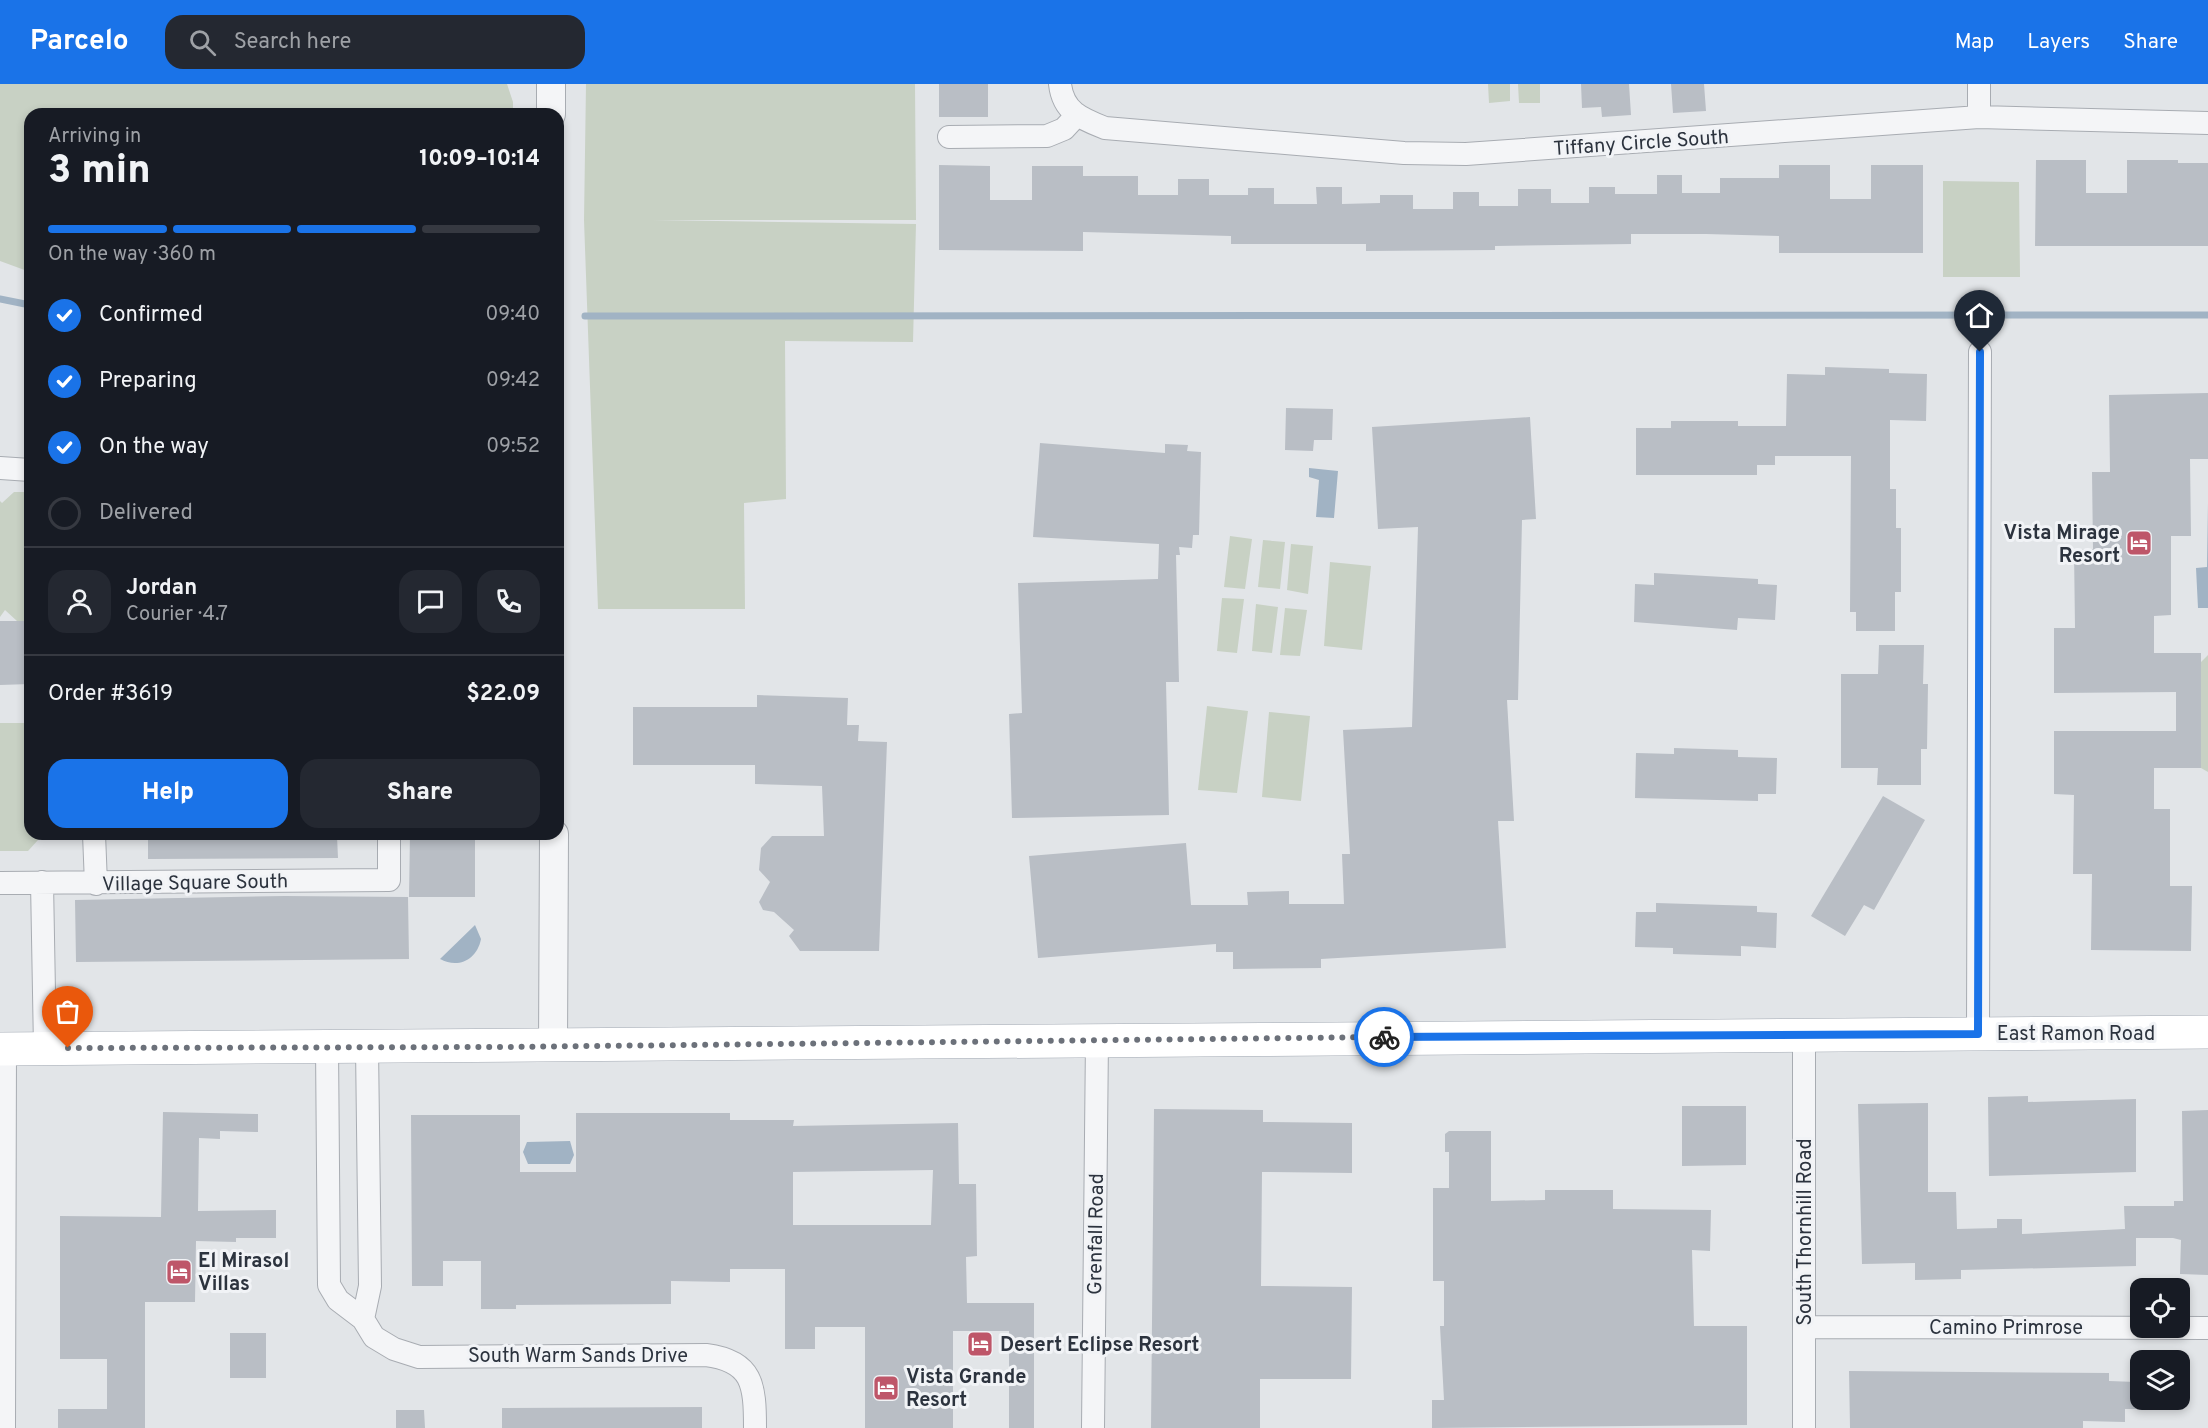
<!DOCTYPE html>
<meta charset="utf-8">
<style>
body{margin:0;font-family:Overpass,sans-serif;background:#242831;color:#f1f3f6;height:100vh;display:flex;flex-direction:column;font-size:22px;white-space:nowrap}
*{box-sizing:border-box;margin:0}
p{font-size:20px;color:#9ea1a6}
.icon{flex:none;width:33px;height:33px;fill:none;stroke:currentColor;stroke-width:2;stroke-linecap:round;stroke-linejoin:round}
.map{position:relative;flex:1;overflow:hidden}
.panel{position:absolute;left:24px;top:24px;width:540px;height:732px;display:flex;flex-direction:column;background:#171b24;border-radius:18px;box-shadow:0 3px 9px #0003}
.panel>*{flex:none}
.fabs{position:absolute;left:2130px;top:1194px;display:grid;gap:12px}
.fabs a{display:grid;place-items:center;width:60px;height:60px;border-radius:12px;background:#171b24;box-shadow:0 3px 9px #0003;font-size:30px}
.pin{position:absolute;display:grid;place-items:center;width:51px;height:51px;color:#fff;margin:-62px -26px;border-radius:50% 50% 50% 0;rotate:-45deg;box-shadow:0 0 6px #0007}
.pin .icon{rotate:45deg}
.courier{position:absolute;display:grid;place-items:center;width:60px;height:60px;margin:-30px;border:4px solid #1a73e8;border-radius:50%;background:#fff;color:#222;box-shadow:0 2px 8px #0007}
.head em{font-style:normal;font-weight:800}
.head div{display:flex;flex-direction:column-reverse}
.head{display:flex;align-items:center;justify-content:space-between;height:102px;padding:0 24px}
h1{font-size:39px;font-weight:800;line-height:45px}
.bar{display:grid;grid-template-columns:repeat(4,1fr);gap:9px 6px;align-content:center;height:72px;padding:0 24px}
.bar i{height:8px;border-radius:4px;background:#363941}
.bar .selected{background:#1a73e8}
.bar p{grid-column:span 4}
.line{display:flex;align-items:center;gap:15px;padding:0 24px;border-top:2px solid #363941}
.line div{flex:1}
.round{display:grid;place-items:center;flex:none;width:63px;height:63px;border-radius:18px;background:#242831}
ol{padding:0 24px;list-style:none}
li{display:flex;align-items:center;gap:18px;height:66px}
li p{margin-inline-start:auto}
li .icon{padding:6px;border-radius:50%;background:#1a73e8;color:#fff;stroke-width:4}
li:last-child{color:#9ea1a6}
li i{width:33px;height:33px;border:3px solid #363941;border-radius:50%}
.action{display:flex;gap:12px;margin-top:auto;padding:12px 24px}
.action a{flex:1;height:69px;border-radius:18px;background:#1a73e8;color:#fff;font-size:24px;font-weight:800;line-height:69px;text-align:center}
.action a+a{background:#242831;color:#f1f3f6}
header{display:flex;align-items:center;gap:36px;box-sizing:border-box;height:84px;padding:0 30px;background:#1a73e8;color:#fff}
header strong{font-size:28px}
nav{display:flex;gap:33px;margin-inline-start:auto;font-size:21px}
.search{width:420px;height:54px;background:#242831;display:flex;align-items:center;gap:15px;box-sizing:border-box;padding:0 21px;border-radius:18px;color:#9ea1a6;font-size:22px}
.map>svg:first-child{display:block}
.green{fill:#c8d1c4}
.water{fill:#a1b3c4}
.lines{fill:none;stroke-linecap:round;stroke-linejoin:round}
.stream{stroke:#a1b3c4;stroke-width:7}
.building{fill:#b9bec5;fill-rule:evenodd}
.minor-casing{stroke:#a8acb2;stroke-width:24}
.tertiary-casing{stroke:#a8acb2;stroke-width:30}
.primary-casing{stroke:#a2a9b3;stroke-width:34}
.minor{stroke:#f4f5f7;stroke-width:22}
.tertiary{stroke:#f4f5f7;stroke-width:28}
.primary{stroke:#fff;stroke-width:33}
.done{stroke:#6c717a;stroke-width:6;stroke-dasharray:0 10.8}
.route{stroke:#1a73e8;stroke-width:8}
.labels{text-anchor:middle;stroke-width:6;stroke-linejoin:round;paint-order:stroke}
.street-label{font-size:20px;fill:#2c333e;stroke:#f1f3f6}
.poi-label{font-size:20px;font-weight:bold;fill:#2c333e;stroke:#f1f3f6;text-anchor:start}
</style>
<header>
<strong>Parcelo</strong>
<div class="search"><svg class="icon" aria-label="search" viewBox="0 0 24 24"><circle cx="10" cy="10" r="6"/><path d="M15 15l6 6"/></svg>Search here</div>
<nav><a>Map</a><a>Layers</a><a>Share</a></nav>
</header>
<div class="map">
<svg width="2208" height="1344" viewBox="0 0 2208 1344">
<rect width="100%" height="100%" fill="#e2e5e8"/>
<path class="green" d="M 0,0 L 507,0 L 513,18 L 513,30 L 30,30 L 30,188 L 0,177 Z
M 586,0 L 915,0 L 916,136 L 653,136 L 916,140 L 913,258 L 785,257 L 786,415 L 744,419 L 745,525 L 598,525 L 584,136 Z
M 1488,0 L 1510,0 L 1510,17 L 1489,19 Z
M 1518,0 L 1540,0 L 1540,19 L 1519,19 Z
M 1943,97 L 2019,98 L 2020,193 L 1943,193 Z
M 14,408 L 30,408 L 30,537 L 17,537 L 5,526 L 0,533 L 0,417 L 2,419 Z
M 1230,452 L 1252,455 L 1245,505 L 1224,503 Z
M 1263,456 L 1285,458 L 1280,505 L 1258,503 Z
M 1291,460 L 1313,462 L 1308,510 L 1287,506 Z
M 1330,478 L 1371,482 L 1362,566 L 1324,562 Z
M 1222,514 L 1244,515 L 1237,569 L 1217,567 Z
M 1256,520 L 1278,523 L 1272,569 L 1252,567 Z
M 1285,524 L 1307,526 L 1300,572 L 1280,571 Z
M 2208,571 L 2208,688 L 2201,684 L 2201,578 Z
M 1207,622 L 1248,627 L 1237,709 L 1198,706 Z
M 1269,628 L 1310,632 L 1301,717 L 1262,713 Z
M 0,639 L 30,639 L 30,750 L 38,750 L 38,756 L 28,767 L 0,767 Z"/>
<path class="water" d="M 1309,384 L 1338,387 L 1334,434 L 1316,433 L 1319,396 L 1309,393 Z
M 2208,419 L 2208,524 L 2198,524 L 2196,484 L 2207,483 Z
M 475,841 L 481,855 C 477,876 458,885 440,875 Z
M 570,1057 L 574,1071 L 570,1080 L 528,1080 L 523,1068 L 527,1058 Z"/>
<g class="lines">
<path class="stream" d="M 0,215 L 30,221
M 585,232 L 2208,231"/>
</g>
<path class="building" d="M 939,0 L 988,0 L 988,33 L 939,33 Z
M 1581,0 L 1629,0 L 1631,31 L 1602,33 L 1601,23 L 1582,24 Z
M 1671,0 L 1704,0 L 1706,27 L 1673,29 Z
M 2036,76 L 2086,76 L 2086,109 L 2127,109 L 2127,76 L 2178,76 L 2178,79 L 2208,79 L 2208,162 L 2035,162 Z
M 939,81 L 990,82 L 990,116 L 1032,116 L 1032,82 L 1083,82 L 1083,92 L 1138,92 L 1138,111 L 1178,111 L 1178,95 L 1209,95 L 1209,111 L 1248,111 L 1248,104 L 1274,104 L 1274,120 L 1317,120 L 1316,103 L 1342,103 L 1342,120 L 1380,119 L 1380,111 L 1413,111 L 1413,125 L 1453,125 L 1453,108 L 1479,108 L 1479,122 L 1518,122 L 1518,105 L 1551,105 L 1551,119 L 1589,119 L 1589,103 L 1615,103 L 1615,110 L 1657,110 L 1657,91 L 1682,91 L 1682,109 L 1720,109 L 1720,94 L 1779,94 L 1779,81 L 1830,81 L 1830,115 L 1871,115 L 1871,81 L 1923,81 L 1923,169 L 1779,169 L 1779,152 L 1706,150 L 1631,150 L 1631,160 L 1495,162 L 1495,166 L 1366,167 L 1366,160 L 1231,160 L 1231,152 L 1083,148 L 1083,167 L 939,166 Z
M 1825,283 L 1889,285 L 1889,289 L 1927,290 L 1926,337 L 1890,336 L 1890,405 L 1896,405 L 1896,444 L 1901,444 L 1901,508 L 1895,508 L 1895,547 L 1856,547 L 1856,528 L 1850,528 L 1851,372 L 1775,372 L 1775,381 L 1757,381 L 1757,391 L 1636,391 L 1636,344 L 1671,344 L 1671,337 L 1738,337 L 1738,342 L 1786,342 L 1787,290 L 1825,291 Z
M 2208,309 L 2208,375 L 2190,375 L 2191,452 L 2171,452 L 2171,531 L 2154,532 L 2154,569 L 2201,569 L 2201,684 L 2154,684 L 2154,725 L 2170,725 L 2170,802 L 2192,802 L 2191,867 L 2091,866 L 2092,790 L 2073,790 L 2074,711 L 2054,710 L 2054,647 L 2176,647 L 2176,608 L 2054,609 L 2054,544 L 2075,544 L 2074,466 L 2093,465 L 2092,388 L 2110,388 L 2109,311 Z
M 1286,324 L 1333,325 L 1332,356 L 1314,356 L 1313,367 L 1285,366 Z
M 1530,333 L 1536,435 L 1522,436 L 1518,616 L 1507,616 L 1514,737 L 1498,737 L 1506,864 L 1321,875 L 1321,884 L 1233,885 L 1233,868 L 1216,868 L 1216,860 L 1038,874 L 1029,772 L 1186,759 L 1191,821 L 1248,821 L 1247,808 L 1289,807 L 1289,820 L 1344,820 L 1342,770 L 1350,770 L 1343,646 L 1412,643 L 1418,443 L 1378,445 L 1372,343 Z
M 1040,359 L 1165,369 L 1165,360 L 1188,361 L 1187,367 L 1201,368 L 1199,451 L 1193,451 L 1192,464 L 1179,463 L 1180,471 L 1176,471 L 1179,598 L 1166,598 L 1169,731 L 1012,734 L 1009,630 L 1022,629 L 1018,499 L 1158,495 L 1159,460 L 1033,453 Z
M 1654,489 L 1758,495 L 1758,500 L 1777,501 L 1775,536 L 1738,534 L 1737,546 L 1634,538 L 1635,500 L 1654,501 Z
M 0,537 L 30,537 L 30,600 L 0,601 Z
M 1879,561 L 1924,561 L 1923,600 L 1928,600 L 1927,665 L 1921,665 L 1921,701 L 1877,701 L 1878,684 L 1841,684 L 1841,590 L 1878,590 Z
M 757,611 L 848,614 L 847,641 L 859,641 L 858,657 L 887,658 L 879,867 L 800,867 L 789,852 L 794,846 L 774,828 L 763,826 L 759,818 L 770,798 L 759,786 L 761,764 L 772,752 L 824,752 L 822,702 L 755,700 L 755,681 L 633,681 L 633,623 L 757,623 Z
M 1674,664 L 1738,666 L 1738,673 L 1777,674 L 1776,710 L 1758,710 L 1758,717 L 1635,714 L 1636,669 L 1674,670 Z
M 1883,712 L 1925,736 L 1874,826 L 1864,821 L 1845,852 L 1811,832 Z
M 316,750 L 337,752 L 338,774 L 148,775 L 148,751 Z
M 410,750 L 475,750 L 475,813 L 409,813 Z
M 285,812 L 408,813 L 409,875 L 76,878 L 75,816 Z
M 1656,819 L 1757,822 L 1757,828 L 1777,829 L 1776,864 L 1741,862 L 1741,872 L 1673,870 L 1673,864 L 1635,863 L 1636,828 L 1656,828 Z
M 2028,1012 L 2028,1018 L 2136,1015 L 2136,1088 L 1989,1092 L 1988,1013 Z
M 1928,1019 L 1928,1108 L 1956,1108 L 1957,1145 L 1997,1144 L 1997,1135 L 2022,1135 L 2022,1150 L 2125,1145 L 2124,1122 L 2174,1122 L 2174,1117 L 2183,1117 L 2182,1027 L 2208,1026 L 2208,1191 L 2180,1190 L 2181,1156 L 2173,1154 L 2136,1154 L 2136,1182 L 1961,1186 L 1961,1195 L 1915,1196 L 1915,1179 L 1862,1180 L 1858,1020 Z
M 1682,1022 L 1746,1022 L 1746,1081 L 1682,1082 Z
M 1154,1025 L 1263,1026 L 1263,1038 L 1352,1039 L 1352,1089 L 1262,1088 L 1261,1202 L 1352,1203 L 1351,1295 L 1260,1295 L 1260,1344 L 1151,1344 Z
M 163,1028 L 258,1030 L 258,1048 L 220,1047 L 220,1055 L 199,1054 L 198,1127 L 276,1126 L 276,1154 L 236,1154 L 236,1158 L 196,1157 L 195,1218 L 145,1218 L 145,1344 L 58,1344 L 58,1325 L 107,1325 L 107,1275 L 60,1275 L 60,1132 L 161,1133 Z
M 576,1029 L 730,1029 L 730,1036 L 794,1036 L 793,1042 L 958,1039 L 959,1100 L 976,1100 L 977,1172 L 966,1173 L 967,1219 L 1034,1219 L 1034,1344 L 1009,1344 L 1009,1247 L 953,1247 L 953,1344 L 865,1344 L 865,1243 L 815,1243 L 815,1265 L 785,1265 L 785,1185 L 730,1185 L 730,1198 L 671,1197 L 671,1220 L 516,1221 L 516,1225 L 481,1225 L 481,1177 L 443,1177 L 443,1202 L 412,1202 L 411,1031 L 520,1031 L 520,1088 L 576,1088 ZM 933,1086 L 931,1141 L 793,1141 L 793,1088 Z
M 1449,1047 L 1491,1047 L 1491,1117 L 1545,1116 L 1545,1106 L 1613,1106 L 1613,1125 L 1711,1126 L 1710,1167 L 1692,1166 L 1694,1242 L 1747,1242 L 1747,1341 L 1432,1344 L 1432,1316 L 1444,1316 L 1440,1242 L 1444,1242 L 1444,1197 L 1433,1197 L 1433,1104 L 1449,1104 L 1449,1068 L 1445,1068 L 1445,1050 Z
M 230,1249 L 266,1249 L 266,1294 L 230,1294 Z
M 1849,1287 L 2109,1289 L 2109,1297 L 2136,1298 L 2136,1325 L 2125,1325 L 2125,1338 L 2083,1337 L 2083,1344 L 1850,1344 Z
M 702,1323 L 702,1344 L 502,1344 L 502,1324 Z
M 396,1326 L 424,1326 L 425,1344 L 396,1344 Z"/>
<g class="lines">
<defs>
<path id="minor" d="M 1060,0 C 1063,28 1082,35 1105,44 L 1404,69 L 1466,70 L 1979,33 L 2208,39
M 1979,33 L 1979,0
M 949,53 L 1047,52 L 1064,45 L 1076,32
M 0,384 L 30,386
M 94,750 L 96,800
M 42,798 L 45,964
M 0,799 L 389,796 L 389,750
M 1978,950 L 1980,268
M 1804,951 L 1804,1344
M 327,963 L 329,1201 L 338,1216 L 363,1235 L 374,1253 L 394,1265 L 419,1273 L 706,1271 C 753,1277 755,1301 755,1344
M 363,1235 L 370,1202 L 367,963
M 1804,1243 L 2208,1244
M 4,1344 L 5,965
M 1093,1344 L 1097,955"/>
<path id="tertiary" d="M 551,0 L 551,30
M 553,962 L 554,750"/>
<path id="primary" d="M 0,965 C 736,961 1472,953 2208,948"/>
</defs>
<use href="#minor" class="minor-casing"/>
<use href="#tertiary" class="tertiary-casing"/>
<use href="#primary" class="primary-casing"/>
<use href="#minor" class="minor"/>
<use href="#tertiary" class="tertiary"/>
<use href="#primary" class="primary"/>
</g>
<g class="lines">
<path class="done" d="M 68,964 L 509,963 L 1384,953"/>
<path class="route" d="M 1384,953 L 1978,950 L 1980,268"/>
</g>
<defs>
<symbol id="hotel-square" viewBox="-11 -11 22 22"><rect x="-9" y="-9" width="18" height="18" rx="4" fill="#be5669" stroke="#f1f3f6"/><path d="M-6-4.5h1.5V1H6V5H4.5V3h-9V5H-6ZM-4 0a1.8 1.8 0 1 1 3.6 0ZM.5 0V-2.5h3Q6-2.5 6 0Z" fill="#fff"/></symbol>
</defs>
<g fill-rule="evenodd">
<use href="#hotel-square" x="2124" y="444" width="30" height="30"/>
<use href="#hotel-square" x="164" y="1173" width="30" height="30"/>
<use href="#hotel-square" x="965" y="1245" width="30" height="30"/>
<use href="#hotel-square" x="871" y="1289" width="30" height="30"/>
</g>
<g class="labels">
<g class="street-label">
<text transform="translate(1641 58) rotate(-4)" y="7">Tiffany Circle South</text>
<text transform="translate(195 798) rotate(-1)" y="7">Village Square South</text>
<text x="2076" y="956">East Ramon Road</text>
<text transform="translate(1804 1148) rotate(-90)" y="7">South Thornhill Road</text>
<text transform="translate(1095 1150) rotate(-89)" y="7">Grenfall Road</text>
<text x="2006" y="1250">Camino Primrose</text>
<text x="578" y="1278">South Warm Sands Drive</text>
</g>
<g class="poi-label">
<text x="2120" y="455" text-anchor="end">Vista Mirage<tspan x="2120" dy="23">Resort</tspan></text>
<text x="198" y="1183">El Mirasol<tspan x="198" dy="23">Villas</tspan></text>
<text x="1000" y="1267">Desert Eclipse Resort</text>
<text x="906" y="1299">Vista Grande<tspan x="906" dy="23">Resort</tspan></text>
</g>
</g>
</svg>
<div class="fabs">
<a><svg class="icon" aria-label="locate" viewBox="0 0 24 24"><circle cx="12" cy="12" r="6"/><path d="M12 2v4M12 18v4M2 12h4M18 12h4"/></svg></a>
<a><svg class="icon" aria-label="layers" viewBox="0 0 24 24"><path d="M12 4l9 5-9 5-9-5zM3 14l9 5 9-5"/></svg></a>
</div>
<div class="pin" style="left:68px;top:964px;background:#ea580c"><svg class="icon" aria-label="bag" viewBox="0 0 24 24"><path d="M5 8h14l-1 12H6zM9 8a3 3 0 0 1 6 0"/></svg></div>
<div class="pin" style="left:1980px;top:268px;background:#1f2937"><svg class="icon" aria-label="home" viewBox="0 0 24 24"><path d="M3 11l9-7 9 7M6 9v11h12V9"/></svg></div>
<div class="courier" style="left:1384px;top:953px"><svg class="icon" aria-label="bike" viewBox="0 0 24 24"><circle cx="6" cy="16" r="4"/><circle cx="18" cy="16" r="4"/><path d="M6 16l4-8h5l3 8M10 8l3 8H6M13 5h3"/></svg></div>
<section class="panel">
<div class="head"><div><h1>3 min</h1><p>Arriving in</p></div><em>10:09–10:14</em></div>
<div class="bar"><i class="selected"></i><i class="selected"></i><i class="selected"></i><i></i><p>On the way · 360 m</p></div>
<ol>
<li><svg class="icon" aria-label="check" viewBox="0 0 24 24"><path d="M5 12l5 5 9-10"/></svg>Confirmed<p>09:40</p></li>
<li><svg class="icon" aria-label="check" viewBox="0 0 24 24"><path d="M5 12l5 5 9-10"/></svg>Preparing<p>09:42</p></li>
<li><svg class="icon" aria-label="check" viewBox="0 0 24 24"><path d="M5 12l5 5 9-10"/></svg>On the way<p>09:52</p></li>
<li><i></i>Delivered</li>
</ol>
<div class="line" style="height:108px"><a class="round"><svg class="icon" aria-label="person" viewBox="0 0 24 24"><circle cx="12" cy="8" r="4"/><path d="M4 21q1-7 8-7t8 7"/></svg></a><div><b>Jordan</b><p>Courier · 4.7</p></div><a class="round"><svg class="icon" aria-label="chat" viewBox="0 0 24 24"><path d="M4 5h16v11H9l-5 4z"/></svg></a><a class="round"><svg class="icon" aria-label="phone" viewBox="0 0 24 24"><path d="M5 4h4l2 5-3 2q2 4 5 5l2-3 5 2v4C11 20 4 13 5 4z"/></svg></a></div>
<div class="line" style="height:78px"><div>Order #3619</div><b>$22.09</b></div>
<div class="action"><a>Help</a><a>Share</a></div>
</section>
</div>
